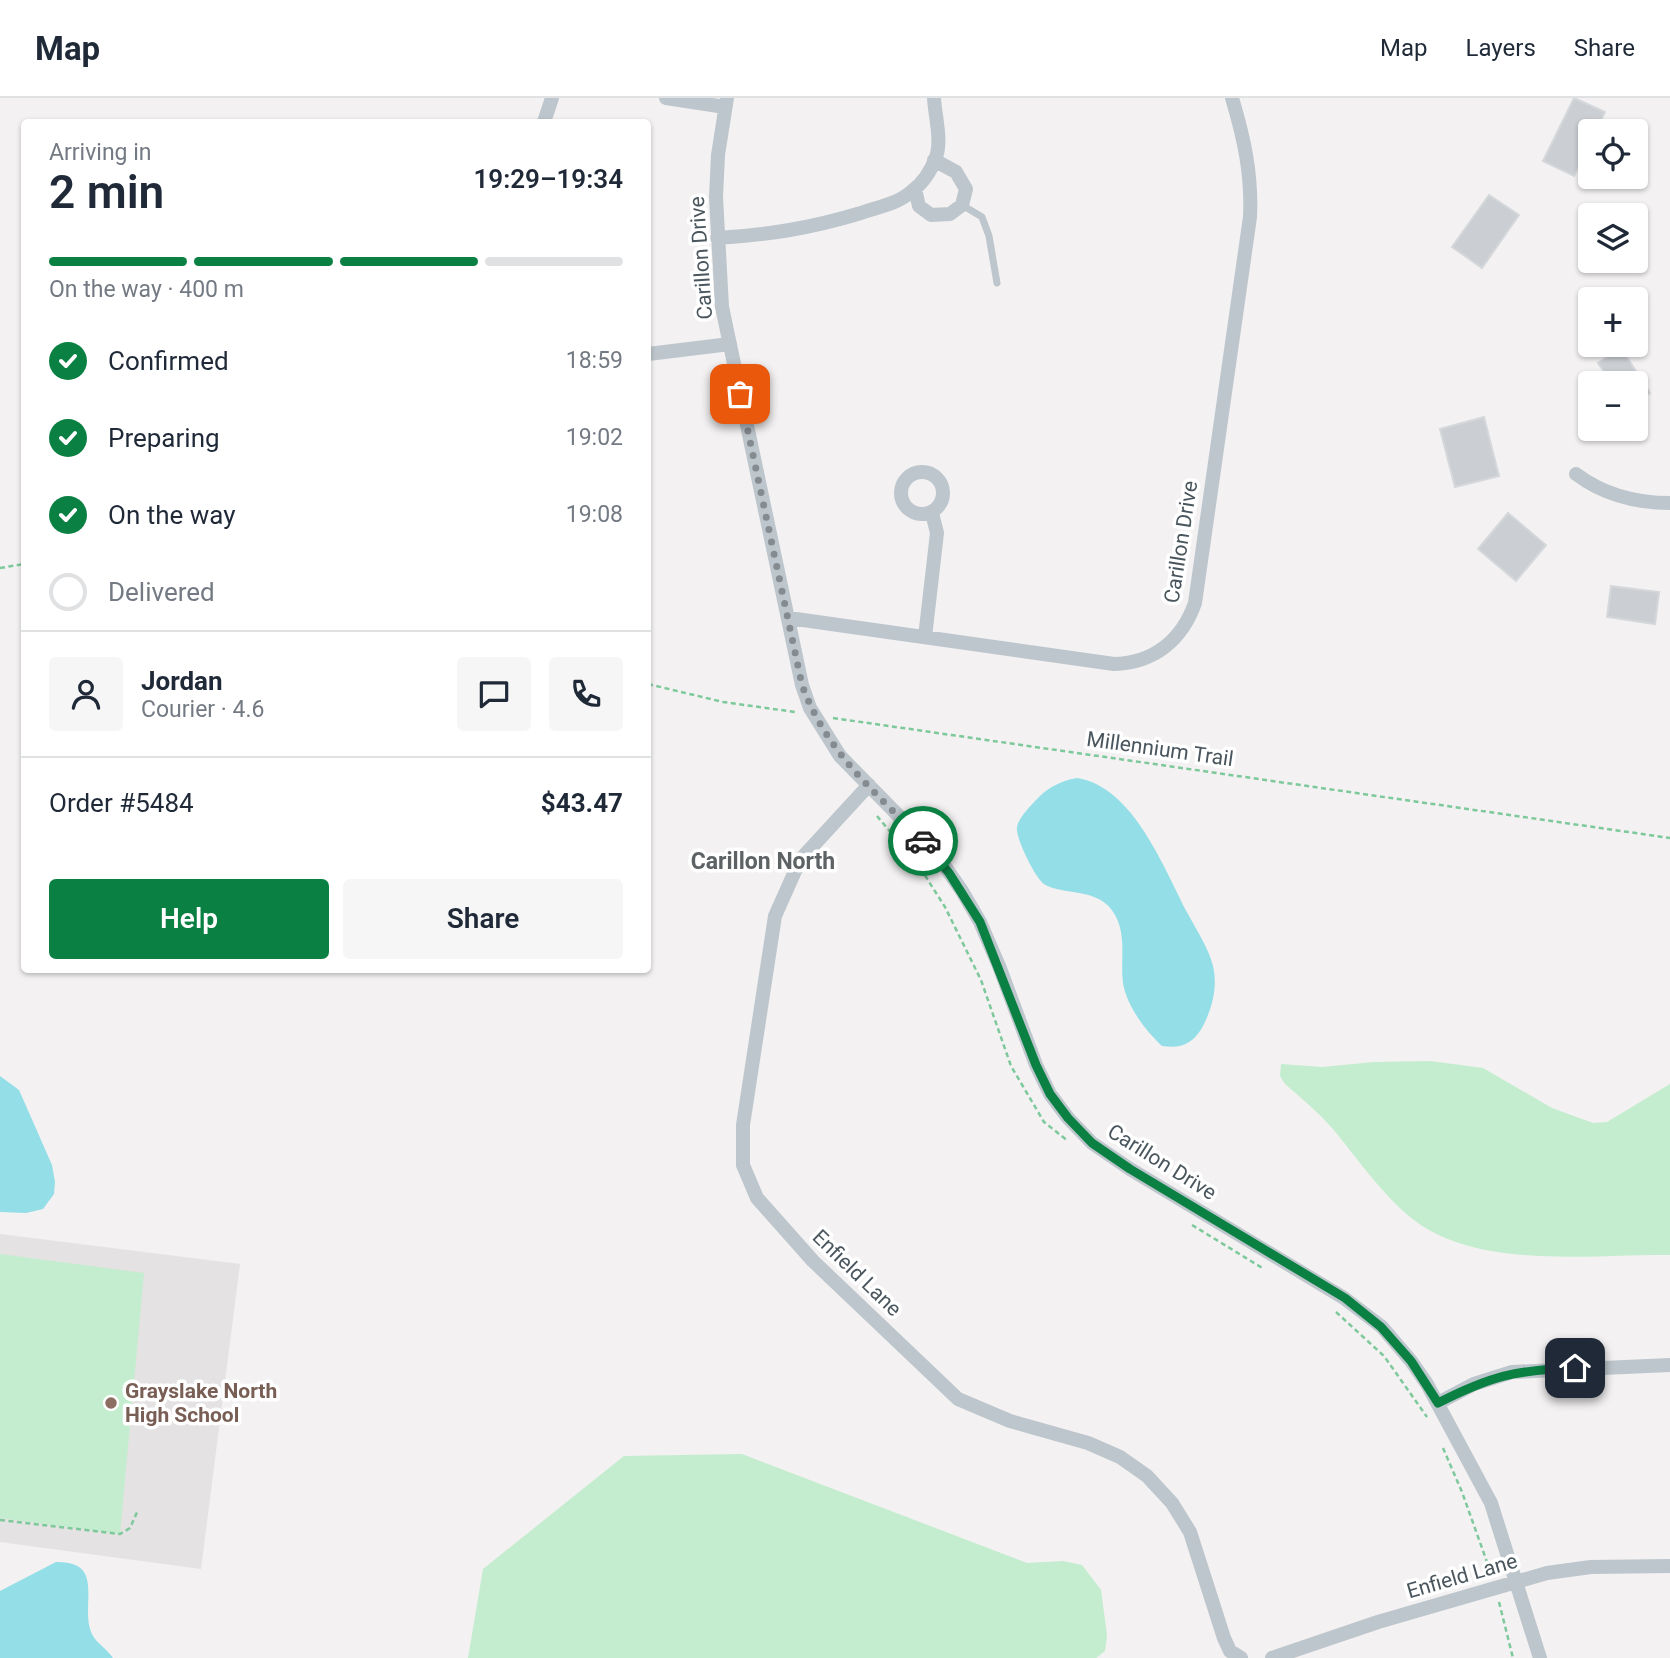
<!DOCTYPE html>
<meta charset="utf-8">
<style>
body{margin:0;font-family:Roboto,sans-serif;background:#f6f6f7;color:#1f2937;height:100vh;display:flex;flex-direction:column;font-size:26px;white-space:nowrap}
*{box-sizing:border-box;margin:0}
p{font-size:23px;color:#747a83}
.icon{flex:none;width:38px;height:38px;fill:none;stroke:currentColor;stroke-width:2;stroke-linecap:round;stroke-linejoin:round}
.map{position:relative;flex:1;overflow:hidden}
.panel{position:absolute;left:21px;top:21px;width:630px;height:854px;display:flex;flex-direction:column;background:#fff;border-radius:7px;box-shadow:0 2px 5px #0004}
.panel>*{flex:none}
.fabs{position:absolute;left:1578px;top:21px;display:grid;gap:14px}
.fabs a{display:grid;place-items:center;width:70px;height:70px;border-radius:7px;background:#fff;box-shadow:0 2px 5px #0004;font-size:35px}
.pin{position:absolute;display:grid;place-items:center;width:60px;height:60px;color:#fff;margin:-30px;border-radius:14px;box-shadow:0 4px 10px #0006}
.courier{position:absolute;display:grid;place-items:center;width:70px;height:70px;margin:-35px;border:5px solid #0b8043;border-radius:50%;background:#fff;color:#222;box-shadow:0 2px 9px #0007}
.overview em{font-style:normal;font-weight:600}
.overview div{display:flex;flex-direction:column-reverse}
.overview{display:flex;align-items:center;justify-content:space-between;height:119px;padding:0 28px}
h1{font-size:46px;font-weight:600;line-height:52px}
.bar{display:grid;grid-template-columns:repeat(4,1fr);gap:10px 7px;align-content:center;height:84px;padding:0 28px}
.bar i{height:9px;border-radius:5px;background:#e0e1e3}
.bar .selected{background:#0b8043}
.bar p{grid-column:span 4}
.line{display:flex;align-items:center;gap:18px;padding:0 28px;border-top:2px solid #e0e1e3}
.line div{flex:1}
.round{display:grid;place-items:center;flex:none;width:74px;height:74px;border-radius:7px;background:#f6f6f7}
ol{padding:0 28px;list-style:none}
li{display:flex;align-items:center;gap:21px;height:77px}
li p{margin-inline-start:auto}
li .icon{padding:7px;border-radius:50%;background:#0b8043;color:#fff;stroke-width:4}
li:last-child{color:#747a83}
li i{width:38px;height:38px;border:4px solid #e0e1e3;border-radius:50%}
.action{display:flex;gap:14px;margin-top:auto;padding:14px 28px}
.action a{flex:1;height:80px;border-radius:7px;background:#0b8043;color:#fff;font-size:28px;font-weight:600;line-height:80px;text-align:center}
.action a+a{background:#f6f6f7;color:#1f2937}
header{display:flex;align-items:center;gap:42px;box-sizing:border-box;height:98px;padding:0 35px;background:#fff;border-bottom:2px solid #e0e1e3}
header strong{font-size:33px}
nav{display:flex;gap:38px;margin-inline-start:auto;font-size:24px}
.map>svg:first-child{display:block}
.education{fill:#e4e2e2}
.green{fill:#c3edce}
.water{fill:#93dee7}
.building{fill:#cbced3;stroke:#d5d8db;stroke-width:2}
.lines{fill:none;stroke-linecap:round;stroke-linejoin:round}
.path{stroke:#7dc99b;stroke-width:2.5;stroke-dasharray:5 3.5;stroke-linecap:butt}
.service{stroke:#bdc6cc;stroke-width:7}
.minor{stroke:#bdc6cc;stroke-width:14}
.done{stroke:#858c91;stroke-width:7;stroke-dasharray:0 12.6}
.route{stroke:#0b8043;stroke-width:9}
.education-dot{fill:#8d6e63;stroke:#fff;stroke-width:2.5}
.labels{text-anchor:middle;stroke-width:7;stroke-linejoin:round;paint-order:stroke}
.street-label{font-size:21px;fill:#4a565d;stroke:#fff}
.education-label{font-size:21px;font-weight:bold;fill:#785e54;stroke:#fff;text-anchor:start}
.neighbourhood-label{font-size:23px;font-weight:bold;fill:#5d6265;stroke:#fff}
</style>
<header>
<strong>Map</strong>
<nav><a>Map</a><a>Layers</a><a>Share</a></nav>
</header>
<div class="map">
<svg width="1670" height="1560" viewBox="0 0 1670 1560">
<rect width="100%" height="100%" fill="#f3f1f1"/>
<path class="education" d="M 0,1136 L 240,1166 L 201,1471 L 0,1444 Z"/>
<path class="green" d="M 1430,963 L 1483,970 L 1552,1010 L 1593,1025 L 1607,1024 L 1670,986 L 1670,1157 C 1593,1156 1479,1172 1414,1122 C 1382,1097 1358,1061 1332,1030 C 1318,1014 1301,1000 1285,986 L 1280,978 L 1281,966 L 1322,969 L 1374,964 Z
M 0,1156 L 144,1175 L 120,1436 L 0,1420 Z
M 742,1356 L 1027,1465 L 1063,1463 L 1082,1467 L 1101,1492 L 1107,1537 L 1105,1553 L 1096,1560 L 468,1560 L 483,1471 L 624,1358 Z"/>
<path class="water" d="M 1077,680 C 1134,689 1164,771 1188,816 C 1197,833 1208,849 1213,868 C 1218,890 1212,911 1202,930 C 1192,946 1181,951 1162,948 C 1146,933 1127,909 1123,885 C 1120,863 1127,838 1115,817 C 1100,788 1061,798 1044,786 C 1035,780 1015,739 1017,729 C 1019,719 1029,710 1035,703 C 1047,690 1060,683 1077,680 Z
M 0,978 L 19,992 L 52,1067 L 55,1084 L 54,1096 L 43,1111 L 26,1115 L 0,1114 Z
M 56,1464 C 104,1463 82,1503 90,1531 C 94,1545 105,1548 113,1560 L 0,1560 L 0,1493 Z"/>
<path class="building" d="M 1574,0 L 1605,14 L 1596,33 L 1591,33 L 1591,44 L 1574,78 L 1543,63 Z
M 1489,97 L 1519,117 L 1482,170 L 1452,149 Z
M 1621,250 L 1650,295 L 1636,304 L 1636,285 L 1612,285 L 1598,265 Z
M 1484,319 L 1499,378 L 1455,389 L 1440,331 Z
M 1508,415 L 1546,447 L 1516,483 L 1478,451 Z
M 1611,488 L 1659,494 L 1655,526 L 1607,519 Z"/>
<g class="lines">
<path class="path" d="M 0,470 L 24,466
M 648,586 L 723,604 L 795,614
M 833,620 L 1670,740
M 877,718 L 919,768 L 945,809 L 981,882 L 1011,968 L 1044,1024 L 1068,1043
M 1192,1127 L 1264,1171
M 1336,1214 L 1384,1258 L 1427,1319
M 1443,1350 L 1462,1394 L 1492,1478
M 0,1422 L 120,1436 L 130,1430 L 138,1412
M 1499,1504 L 1513,1560"/>
<path class="service" d="M 962,107 L 982,119 L 989,138 L 997,185"/>
<path class="minor" d="M 666,0 L 725,9
M 727,0 L 718,57 L 716,99 L 722,209 L 802,587 L 810,610 L 840,658 L 937,757 L 962,793 L 980,824 L 999,868 L 1036,967 L 1050,996 L 1068,1020 L 1092,1045 L 1130,1071 L 1344,1200 L 1382,1229 L 1411,1263 L 1427,1286 L 1491,1405 L 1540,1560
M 544,24 L 552,0
M 915,91 L 919,108 L 931,117 L 950,116 L 962,107 L 966,91 L 956,74 L 934,62
M 717,140 C 769,137 811,130 861,115 C 878,109 897,106 911,94 C 922,86 931,73 936,59 C 942,42 935,18 934,0
M 648,256 L 730,246
M901 395a21 21 0 1 1 42 0a21 21 0 1 1-42 0Z
M 1576,376 C 1604,397 1636,405 1670,405
M 789,520 L 1114,566 C 1154,565 1182,542 1195,505 L 1250,119 C 1252,76 1244,40 1232,0
M 925,539 L 937,435 L 932,415
M 869,687 L 800,762 L 775,818 L 743,1027 L 743,1067 L 757,1100 L 813,1163 L 958,1301 L 1010,1323 L 1088,1345 L 1120,1359 L 1147,1378 L 1172,1405 L 1190,1434 L 1224,1540 L 1230,1553 L 1241,1560
M 1438,1305 L 1474,1286 L 1512,1274 L 1670,1267
M 1272,1560 L 1378,1524 L 1547,1475 L 1591,1469 L 1670,1468"/>
</g>
<g class="lines">
<path class="done" d="M 740,296 L 802,587 C 827,655 874,693 923,743"/>
<path class="route" d="M 923,743 L 949,775 L 980,824 L 1036,967 L 1050,996 L 1068,1020 L 1092,1045 L 1130,1071 L 1345,1200 L 1381,1229 L 1411,1263 L 1438,1305 C 1491,1278 1515,1272 1575,1270"/>
</g>
<circle class="education-dot" cx="111" cy="1305" r="7"/>
<g class="labels">
<g class="street-label">
<text transform="translate(701 160) rotate(-94)" y="7">Carillon Drive</text>
<text transform="translate(1181 444) rotate(-81)" y="7">Carillon Drive</text>
<text transform="translate(1160 651) rotate(8)" y="7">Millennium Trail</text>
<text transform="translate(1162 1064) rotate(32)" y="7">Carillon Drive</text>
<text transform="translate(857 1175) rotate(44)" y="7">Enfield Lane</text>
<text transform="translate(1462 1478) rotate(-16)" y="7">Enfield Lane</text>
</g>
<g class="education-label">
<text x="125" y="1300">Grayslake North<tspan x="125" dy="24">High School</tspan></text>
</g>
<g class="neighbourhood-label">
<text x="763" y="771">Carillon North</text>
</g>
</g>
</svg>
<div class="fabs">
<a><svg class="icon" aria-label="locate" viewBox="0 0 24 24"><circle cx="12" cy="12" r="6"/><path d="M12 2v4M12 18v4M2 12h4M18 12h4"/></svg></a>
<a><svg class="icon" aria-label="layers" viewBox="0 0 24 24"><path d="M12 4l9 5-9 5-9-5zM3 14l9 5 9-5"/></svg></a>
<a>+</a>
<a>−</a>
</div>
<div class="pin" style="left:740px;top:296px;background:#ea580c"><svg class="icon" aria-label="bag" viewBox="0 0 24 24"><path d="M5 8h14l-1 12H6zM9 8a3 3 0 0 1 6 0"/></svg></div>
<div class="pin" style="left:1575px;top:1270px;background:#1f2937"><svg class="icon" aria-label="home" viewBox="0 0 24 24"><path d="M3 11l9-7 9 7M6 9v11h12V9"/></svg></div>
<div class="courier" style="left:923px;top:743px"><svg class="icon" aria-label="car" viewBox="0 0 24 24"><path d="M5 17H2v-5l4-1 3-4h7l3 4 3 1v5h-3M9 17h6M6 11h13"/><circle cx="7" cy="17" r="2"/><circle cx="17" cy="17" r="2"/></svg></div>
<section class="panel">
<div class="overview"><div><h1>2 min</h1><p>Arriving in</p></div><em>19:29–19:34</em></div>
<div class="bar"><i class="selected"></i><i class="selected"></i><i class="selected"></i><i></i><p>On the way · 400 m</p></div>
<ol>
<li><svg class="icon" aria-label="check" viewBox="0 0 24 24"><path d="M5 12l5 5 9-10"/></svg>Confirmed<p>18:59</p></li>
<li><svg class="icon" aria-label="check" viewBox="0 0 24 24"><path d="M5 12l5 5 9-10"/></svg>Preparing<p>19:02</p></li>
<li><svg class="icon" aria-label="check" viewBox="0 0 24 24"><path d="M5 12l5 5 9-10"/></svg>On the way<p>19:08</p></li>
<li><i></i>Delivered</li>
</ol>
<div class="line" style="height:126px"><a class="round"><svg class="icon" aria-label="person" viewBox="0 0 24 24"><circle cx="12" cy="8" r="4"/><path d="M4 21q1-7 8-7t8 7"/></svg></a><div><b>Jordan</b><p>Courier · 4.6</p></div><a class="round"><svg class="icon" aria-label="chat" viewBox="0 0 24 24"><path d="M4 5h16v11H9l-5 4z"/></svg></a><a class="round"><svg class="icon" aria-label="phone" viewBox="0 0 24 24"><path d="M5 4h4l2 5-3 2q2 4 5 5l2-3 5 2v4C11 20 4 13 5 4z"/></svg></a></div>
<div class="line" style="height:91px"><div>Order #5484</div><b>$43.47</b></div>
<div class="action"><a>Help</a><a>Share</a></div>
</section>
</div>
